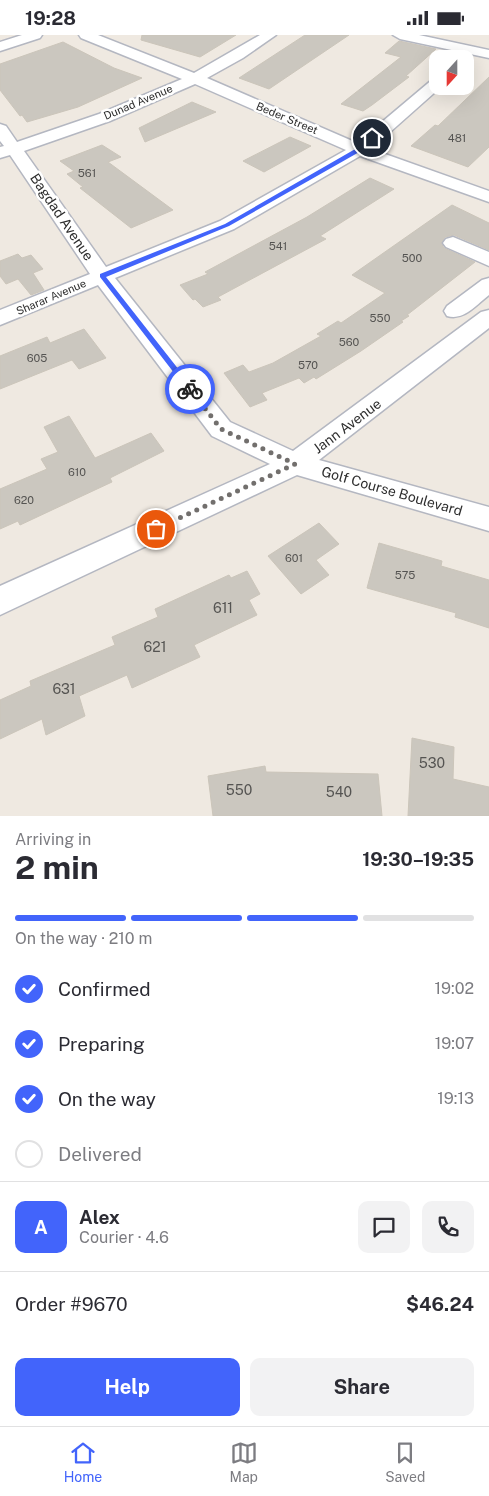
<!DOCTYPE html>
<meta charset="utf-8">
<style>
body{margin:0;font-family:"Public Sans",sans-serif;background:#f2f2f3;color:#2b2b33;height:100vh;display:flex;flex-direction:column;font-size:19px;white-space:nowrap}
*{box-sizing:border-box;margin:0}
p{font-size:16px;color:#7c7c81}
.icon{flex:none;width:28px;height:28px;fill:none;stroke:currentColor;stroke-width:2;stroke-linecap:round;stroke-linejoin:round}
.map{position:relative;height:781px;overflow:hidden}
.drawer{display:flex;flex-direction:column;background:#fff;flex:1}
.drawer>*{flex:none}
.needle{width:32px;rotate:201deg}
.buttons{position:absolute;left:429px;top:15px;display:grid;gap:10px}
.buttons a{display:grid;place-items:center;width:45px;height:45px;border-radius:10px;background:#fff;box-shadow:0 5px 20px #0002;font-size:25px}
.pin{position:absolute;display:grid;place-items:center;width:42px;height:42px;color:#fff;margin:-21px;border:2px solid #fff;border-radius:50%;box-shadow:0 1px 5px #0007}
.courier{position:absolute;display:grid;place-items:center;width:50px;height:50px;margin:-25px;border:4px solid #4264fb;border-radius:50%;background:#fff;color:#222;box-shadow:0 1px 6px #0007}
.overview em{font-style:normal;font-weight:700}
.overview div{display:flex;flex-direction:column-reverse}
.overview{display:flex;align-items:center;justify-content:space-between;height:85px;padding:0 15px}
h1{font-size:32px;font-weight:700;line-height:38px}
.bar{display:grid;grid-template-columns:repeat(4,1fr);gap:8px 5px;align-content:center;height:60px;padding:0 15px}
.bar i{height:6px;border-radius:4px;background:#e1e1e2}
.bar .selected{background:#4264fb}
.bar p{grid-column:span 4}
.line{display:flex;align-items:center;gap:12px;padding:0 15px;border-top:1px solid #e1e1e2}
.line div{flex:1}
.round{display:grid;place-items:center;flex:none;width:52px;height:52px;border-radius:10px;background:#f2f2f3}
ol{padding:0 15px;list-style:none}
li{display:flex;align-items:center;gap:15px;height:55px}
li p{margin-inline-start:auto}
li .icon{padding:5px;border-radius:50%;background:#4264fb;color:#fff;stroke-width:4}
li:last-child{color:#7c7c81}
li i{width:28px;height:28px;border:2px solid #e1e1e2;border-radius:50%}
.cta{display:flex;gap:10px;margin-top:auto;padding:10px 15px}
.cta a{flex:1;height:58px;border-radius:10px;background:#4264fb;color:#fff;font-size:20px;font-weight:700;line-height:58px;text-align:center}
.cta a+a{background:#f2f2f3;color:#2b2b33}
.status{display:flex;justify-content:space-between;align-items:center;height:35px;padding:0 25px;background:#fff;direction:ltr}
.status svg{height:14px;fill:currentColor}
.dock{display:flex;justify-content:space-around;align-items:center;height:70px;border-top:1px solid #e1e1e2;background:#fff;font-size:14px;color:#7c7c81}
.dock a{display:grid;justify-items:center;gap:2px}
.dock .selected{color:#4264fb}
.map>svg:first-child{display:block}
.building{fill:#cbc7bf;stroke:#cbc5ba}
.lines{fill:none;stroke-linecap:round;stroke-linejoin:round}
.minor-casing{stroke:#b4b7c1;stroke-width:3}
.minor{fill:#fff;fill-rule:evenodd}
.route{fill:#4264fb}
.done{stroke:#726f6d;stroke-width:5;stroke-dasharray:0 9}
.labels{text-anchor:middle;stroke-width:5;stroke-linejoin:round;paint-order:stroke}
.far-street-label{font-size:11px;fill:#2e2e2e;stroke:#fff}
.number-label{font-size:11px;fill:#555452}
.street-label{font-size:14px;fill:#2e2e2e;stroke:#fff}
.near-number-label{font-size:14px;fill:#555452}
</style>
<div class="status"><b>19:28</b><svg viewBox="0 0 49 12"><path d="M0 12V9h3v3zM5 12V6h3v6zM10 12V3h3v9zM15 12V0h3v12zM26 1h20v11H26zM47 4h2v5h-2z"/></svg></div>
<div class="map">
<svg width="489" height="781" viewBox="0 0 489 781">
<rect width="100%" height="100%" fill="#efe9e1"/>
<path class="building" d="M 142,0 L 236,0 L 200,22 L 141,5 Z
M 305,0 L 349,0 L 269,54 L 239,43 Z
M 399,6 L 436,14 L 406,41 L 409,42 L 372,70 L 363,76 L 341,69 L 401,22 L 385,18 Z
M 63,7 L 114,33 L 142,43 L 78,72 L 27,87 L 22,80 L 20,81 L 0,55 L 0,29 Z
M 489,42 L 489,112 L 468,132 L 411,111 L 435,90 L 438,91 Z
M 192,67 L 216,77 L 145,107 L 139,93 Z
M 290,102 L 311,111 L 264,137 L 243,126 Z
M 102,110 L 121,122 L 108,127 L 173,175 L 131,193 L 80,153 L 83,152 L 67,139 L 74,136 L 60,126 Z
M 370,143 L 394,154 L 320,201 L 326,204 L 218,262 L 221,265 L 203,272 L 195,264 L 193,265 L 180,250 L 208,239 L 205,237 L 307,182 Z
M 452,170 L 489,188 L 489,215 L 454,200 L 445,202 L 441,208 L 444,213 L 475,227 L 407,280 L 409,281 L 401,286 L 403,287 L 361,316 L 316,344 L 314,342 L 304,348 L 299,343 L 262,358 L 267,365 L 250,372 L 224,338 L 243,330 L 249,337 L 273,328 L 321,301 L 317,299 L 338,286 L 341,288 L 385,258 L 352,240 Z
M 18,219 L 22,223 L 31,220 L 43,234 L 33,238 L 44,255 L 31,260 L 18,244 L 6,249 L 0,241 L 0,226 Z
M 84,294 L 106,323 L 79,334 L 72,325 L 0,354 L 0,321 L 47,302 L 50,308 Z
M 69,381 L 95,423 L 151,398 L 164,416 L 110,443 L 112,447 L 52,475 L 20,490 L 18,486 L 0,494 L 0,454 L 47,434 L 41,424 L 58,417 L 44,392 Z
M 319,488 L 339,509 L 316,525 L 329,540 L 301,559 L 268,521 Z
M 379,508 L 442,526 L 441,531 L 489,545 L 489,593 L 455,582 L 456,578 L 367,553 Z
M 247,536 L 260,559 L 249,565 L 257,580 L 194,610 L 200,622 L 132,653 L 127,640 L 79,661 L 85,681 L 46,700 L 42,684 L 0,704 L 0,665 L 31,651 L 30,646 L 115,610 L 112,602 L 158,582 L 155,574 L 229,540 L 231,543 Z
M 412,703 L 454,712 L 453,744 L 489,752 L 489,781 L 408,781 Z
M 265,731 L 266,737 L 378,739 L 382,781 L 213,781 L 208,741 Z"/>
<g class="lines">
<defs>
<path id="minor" d="M 22,0 L 42,0 L 40,3 L 0,16 L 0,7 Z
M 79,0 L 98,0 L 194,38 L 260,0 L 276,0 L 243,23 L 207,43 L 357,108 L 433,44 L 438,43 L 438,51 L 442,51 L 371,114 L 489,156 L 489,167 L 360,121 L 234,194 L 115,243 L 230,387 L 293,416 L 481,277 L 489,275 L 489,293 L 319,425 L 489,472 L 489,496 L 297,440 L 0,580 L 0,551 L 270,429 L 212,401 L 98,250 L 0,290 L 0,275 L 90,239 L 10,120 L 0,123 L 0,112 L 4,111 L 0,106 L 0,89 L 6,91 L 17,107 L 99,79 L 182,44 L 81,3 ZM 195,49 L 346,115 L 220,186 L 106,232 L 24,116 L 110,86 Z
M 393,0 L 419,0 L 489,15 L 489,23 L 400,4 Z
M 453,202 L 489,217 L 489,231 L 446,212 L 443,208 L 446,204 Z
M 489,243 L 489,260 C 476,270 464,286 447,281 L 444,276 L 447,271 L 482,245 Z"/>
</defs>
<use href="#minor" class="minor-casing"/>
<use href="#minor" class="minor"/>
</g>
<path class="route" d="M 370,102 L 375,103 L 361,116 L 229,191 L 106,242 L 194,354 L 190,357 L 188,356 L 100,242 L 100,239 L 225,189 L 357,113 Z"/>
<g class="lines">
<path class="done" d="M 156,494 L 295,429 L 221,394 L 190,354"/>
</g>
<g class="labels">
<g class="far-street-label">
<text transform="translate(138 67) rotate(-23)" y="4">Dunad Avenue</text>
<text transform="translate(287 83) rotate(23)" y="4">Beder Street</text>
<text transform="translate(51 262) rotate(-23)" y="4">Sharar Avenue</text>
</g>
<g class="number-label">
<text x="457" y="107">481</text>
<text x="87" y="142">561</text>
<text x="278" y="215">541</text>
<text x="412" y="227">500</text>
<text x="380" y="287">550</text>
<text x="349" y="311">560</text>
<text x="37" y="327">605</text>
<text x="308" y="334">570</text>
<text x="77" y="441">610</text>
<text x="24" y="469">620</text>
<text x="294" y="527">601</text>
<text x="405" y="544">575</text>
</g>
<g class="street-label">
<text transform="translate(62 182) rotate(56)" y="5">Bagdad Avenue</text>
<text transform="translate(347 391) rotate(-37)" y="5">Jann Avenue</text>
<text transform="translate(392 456) rotate(16)" y="5">Golf Course Boulevard</text>
</g>
<g class="near-number-label">
<text x="223" y="578">611</text>
<text x="155" y="617">621</text>
<text x="64" y="659">631</text>
<text x="432" y="733">530</text>
<text x="239" y="760">550</text>
<text x="339" y="762">540</text>
</g>
</g>
</svg>
<div class="buttons">
<a><svg class="needle" viewBox="-14 -14 28 28"><path d="M0-13l5 13h-10z" fill="#e53935"/><path d="M0 13l5-13h-10z" fill="#7c7c81"/></svg></a>
</div>
<div class="pin" style="left:156px;top:494px;background:#ea580c"><svg class="icon" aria-label="bag" viewBox="0 0 24 24"><path d="M5 8h14l-1 12H6zM9 8a3 3 0 0 1 6 0"/></svg></div>
<div class="pin" style="left:372px;top:103px;background:#1f2937"><svg class="icon" aria-label="home" viewBox="0 0 24 24"><path d="M3 11l9-7 9 7M6 9v11h12V9"/></svg></div>
<div class="courier" style="left:190px;top:354px"><svg class="icon" aria-label="bike" viewBox="0 0 24 24"><circle cx="6" cy="16" r="4"/><circle cx="18" cy="16" r="4"/><path d="M6 16l4-8h5l3 8M10 8l3 8H6M13 5h3"/></svg></div>
</div>
<section class="drawer">
<div class="overview"><div><h1>2 min</h1><p>Arriving in</p></div><em>19:30–19:35</em></div>
<div class="bar"><i class="selected"></i><i class="selected"></i><i class="selected"></i><i></i><p>On the way · 210 m</p></div>
<ol>
<li><svg class="icon" aria-label="check" viewBox="0 0 24 24"><path d="M5 12l5 5 9-10"/></svg>Confirmed<p>19:02</p></li>
<li><svg class="icon" aria-label="check" viewBox="0 0 24 24"><path d="M5 12l5 5 9-10"/></svg>Preparing<p>19:07</p></li>
<li><svg class="icon" aria-label="check" viewBox="0 0 24 24"><path d="M5 12l5 5 9-10"/></svg>On the way<p>19:13</p></li>
<li><i></i>Delivered</li>
</ol>
<div class="line" style="height:90px"><b class="round" style="background:#4264fb;color:#fff">A</b><div><b>Alex</b><p>Courier · 4.6</p></div><a class="round"><svg class="icon" aria-label="chat" viewBox="0 0 24 24"><path d="M4 5h16v11H9l-5 4z"/></svg></a><a class="round"><svg class="icon" aria-label="phone" viewBox="0 0 24 24"><path d="M5 4h4l2 5-3 2q2 4 5 5l2-3 5 2v4C11 20 4 13 5 4z"/></svg></a></div>
<div class="line" style="height:65px"><div>Order #9670</div><b>$46.24</b></div>
<div class="cta"><a>Help</a><a>Share</a></div>
</section>
<nav class="dock">
<a class="selected"><svg class="icon" aria-label="home" viewBox="0 0 24 24"><path d="M3 11l9-7 9 7M6 9v11h12V9"/></svg>Home</a>
<a><svg class="icon" aria-label="map" viewBox="0 0 24 24"><path d="M3 6l6-2 6 2 6-2v14l-6 2-6-2-6 2zM9 4v14M15 6v14"/></svg>Map</a>
<a><svg class="icon" aria-label="saved" viewBox="0 0 24 24"><path d="M7 4h10v16l-5-4-5 4z"/></svg>Saved</a>
</nav>
